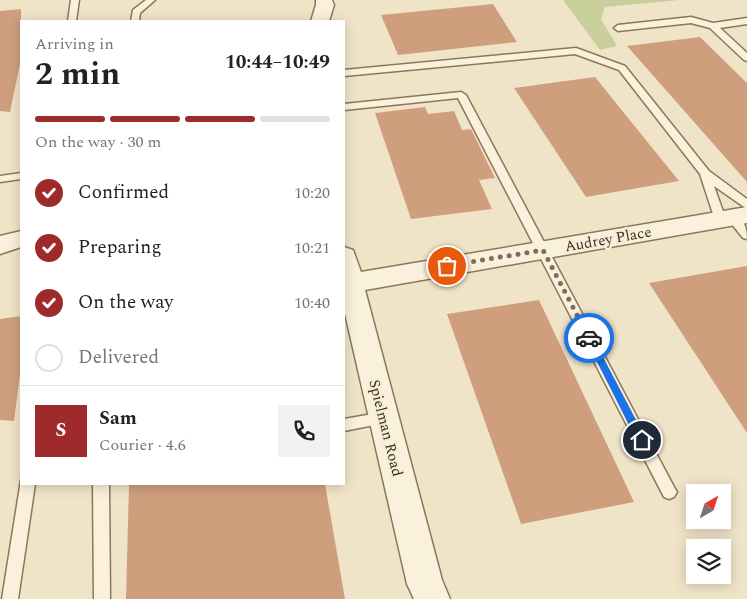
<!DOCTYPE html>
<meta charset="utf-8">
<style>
body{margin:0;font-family:Spectral,serif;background:#f2f2f2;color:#222;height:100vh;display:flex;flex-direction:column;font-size:19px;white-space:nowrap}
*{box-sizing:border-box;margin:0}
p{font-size:16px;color:#767676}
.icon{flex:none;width:28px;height:28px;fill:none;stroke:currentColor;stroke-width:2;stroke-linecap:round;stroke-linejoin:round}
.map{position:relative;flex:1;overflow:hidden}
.side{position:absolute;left:20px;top:20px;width:325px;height:465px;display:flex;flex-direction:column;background:#fff;border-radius:0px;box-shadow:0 2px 12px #0003}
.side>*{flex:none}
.needle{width:32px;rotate:39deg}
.fabs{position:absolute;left:686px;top:484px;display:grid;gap:10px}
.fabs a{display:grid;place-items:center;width:45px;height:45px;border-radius:0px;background:#fff;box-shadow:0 2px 12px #0003;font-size:25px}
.pin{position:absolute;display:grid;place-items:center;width:42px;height:42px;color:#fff;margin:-21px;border:2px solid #fff;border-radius:50%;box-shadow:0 1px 5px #0007}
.courier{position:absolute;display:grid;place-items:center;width:50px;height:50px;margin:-25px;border:4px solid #1a73e8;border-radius:50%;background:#fff;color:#222;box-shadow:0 1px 6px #0007}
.head em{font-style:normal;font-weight:700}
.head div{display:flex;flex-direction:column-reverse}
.head{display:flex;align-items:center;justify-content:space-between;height:85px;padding:0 15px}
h1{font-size:32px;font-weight:700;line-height:38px}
.bar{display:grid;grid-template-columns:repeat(4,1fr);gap:8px 5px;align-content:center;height:60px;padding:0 15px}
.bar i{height:6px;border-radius:4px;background:#e0e0e0}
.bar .current{background:#9e2a2b}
.bar p{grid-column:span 4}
.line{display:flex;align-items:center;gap:12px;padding:0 15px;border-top:1px solid #e0e0e0}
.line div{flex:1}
.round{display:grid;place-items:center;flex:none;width:52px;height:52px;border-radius:0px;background:#f2f2f2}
ol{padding:0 15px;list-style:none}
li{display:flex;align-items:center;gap:15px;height:55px}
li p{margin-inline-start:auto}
li .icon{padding:5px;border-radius:50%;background:#9e2a2b;color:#fff;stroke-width:4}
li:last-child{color:#767676}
li i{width:28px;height:28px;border:2px solid #e0e0e0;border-radius:50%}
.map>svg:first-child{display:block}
.green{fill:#c9cf9b}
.building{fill:#cf9f7d}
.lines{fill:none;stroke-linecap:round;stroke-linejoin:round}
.lane-casing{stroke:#8d765c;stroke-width:3}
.street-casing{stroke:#8d765c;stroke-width:3}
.lane{fill:#faf1dc;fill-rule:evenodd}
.street{fill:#faf1dc;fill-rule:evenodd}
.route{fill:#1a73e8}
.done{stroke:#7c6e5b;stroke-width:5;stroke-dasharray:0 9}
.labels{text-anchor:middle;stroke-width:5;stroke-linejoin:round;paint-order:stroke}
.street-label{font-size:15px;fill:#3d2e20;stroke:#f7eed8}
</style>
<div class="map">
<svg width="747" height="599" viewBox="0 0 747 599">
<rect width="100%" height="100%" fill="#f0e4c8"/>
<path class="green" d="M 563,0 L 680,0 L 605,7 L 601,19 L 617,46 L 600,50 Z"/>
<path class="building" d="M 493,4 L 517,42 L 398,55 L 381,15 Z
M 21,9 L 21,59 L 10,112 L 0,111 L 0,11 Z
M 700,37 L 747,83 L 747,182 L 627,46 Z
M 595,77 L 679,181 L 586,197 L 514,88 Z
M 425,107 L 428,114 L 454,111 L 462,130 L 471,129 L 495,178 L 479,180 L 492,209 L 411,219 L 375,113 Z
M 747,266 L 747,433 L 649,283 Z
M 539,300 L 634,502 L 521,524 L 447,314 Z
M 21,316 L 21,367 L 14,421 L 0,420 L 0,319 Z
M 129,484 L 325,484 L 345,599 L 126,599 Z"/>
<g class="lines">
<defs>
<path id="lane" d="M 71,0 L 79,0 L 76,21 L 68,21 Z
M 146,0 L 155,0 L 140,13 L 139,21 L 131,21 L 133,10 Z
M 691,17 L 713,23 L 747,18 L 747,24 L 720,28 L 747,53 L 747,61 L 744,60 L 710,28 L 691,23 L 618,31 L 614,28 L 618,25 Z
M 576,48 L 625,66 L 709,171 L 747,199 L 747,209 L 714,186 L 726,220 L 724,223 L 716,223 L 700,174 L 619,70 L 575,54 L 344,76 L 344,70 Z
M 461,92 L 466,95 L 674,487 L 677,492 L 674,497 L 669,499 L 664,497 L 458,98 L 344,110 L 344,104 Z
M 21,173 L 21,179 L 0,182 L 0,176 Z
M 733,214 C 744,218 747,228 747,239 L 743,238 L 727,218 Z
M 384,412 L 389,414 L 391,418 L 389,422 L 344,431 L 344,419 Z
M 21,480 L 21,484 L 35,484 L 18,599 L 2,599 Z
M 93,484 L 109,484 L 110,599 L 94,599 Z"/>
<path id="street" d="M 316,0 L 332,0 L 334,5 L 329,21 L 311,21 L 316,5 Z
M 747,207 L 747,223 L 365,290 L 442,580 L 450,599 L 414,599 L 407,584 L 344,309 L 344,247 L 353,250 L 361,272 Z
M 21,231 L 21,247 L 0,254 L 0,236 Z"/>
</defs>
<use href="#lane" class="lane-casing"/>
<use href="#street" class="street-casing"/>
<use href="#lane" class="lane"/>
<use href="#street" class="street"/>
</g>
<path class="route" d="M 589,335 L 592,336 L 645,437 L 645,443 L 638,443 L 585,338 Z"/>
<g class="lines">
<path class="done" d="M 447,266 L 543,250 L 589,338"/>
</g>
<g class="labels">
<g class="street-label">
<text transform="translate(608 239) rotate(-10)" y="5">Audrey Place</text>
<text transform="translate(386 428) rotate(76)" y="5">Spielman Road</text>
</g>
</g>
</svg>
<div class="fabs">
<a><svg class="needle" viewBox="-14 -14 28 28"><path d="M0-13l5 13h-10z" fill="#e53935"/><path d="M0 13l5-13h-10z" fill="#767676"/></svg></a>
<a><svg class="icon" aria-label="layers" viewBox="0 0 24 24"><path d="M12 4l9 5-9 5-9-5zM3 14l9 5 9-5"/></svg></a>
</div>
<div class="pin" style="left:447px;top:266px;background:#ea580c"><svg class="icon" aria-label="bag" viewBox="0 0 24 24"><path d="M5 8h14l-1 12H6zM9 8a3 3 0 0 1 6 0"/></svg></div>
<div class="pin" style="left:642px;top:440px;background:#1f2937"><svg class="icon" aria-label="home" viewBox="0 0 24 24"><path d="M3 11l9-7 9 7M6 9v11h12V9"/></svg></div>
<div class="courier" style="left:589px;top:338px"><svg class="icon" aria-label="car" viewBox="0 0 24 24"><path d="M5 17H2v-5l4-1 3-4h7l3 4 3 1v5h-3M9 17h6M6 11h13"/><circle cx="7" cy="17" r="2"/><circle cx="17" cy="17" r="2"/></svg></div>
<section class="side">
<div class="head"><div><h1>2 min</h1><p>Arriving in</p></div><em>10:44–10:49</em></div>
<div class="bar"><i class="current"></i><i class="current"></i><i class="current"></i><i></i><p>On the way · 30 m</p></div>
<ol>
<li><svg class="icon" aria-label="check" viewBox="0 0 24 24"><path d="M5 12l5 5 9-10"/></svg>Confirmed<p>10:20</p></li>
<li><svg class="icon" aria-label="check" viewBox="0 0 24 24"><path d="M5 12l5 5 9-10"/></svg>Preparing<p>10:21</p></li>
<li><svg class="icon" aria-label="check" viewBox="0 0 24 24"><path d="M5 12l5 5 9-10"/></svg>On the way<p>10:40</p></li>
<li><i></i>Delivered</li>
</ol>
<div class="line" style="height:90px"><b class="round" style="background:#9e2a2b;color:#fff">S</b><div><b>Sam</b><p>Courier · 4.6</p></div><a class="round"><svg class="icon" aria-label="phone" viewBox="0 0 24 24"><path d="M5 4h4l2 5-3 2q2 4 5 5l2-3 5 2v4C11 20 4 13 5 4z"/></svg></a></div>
</section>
</div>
